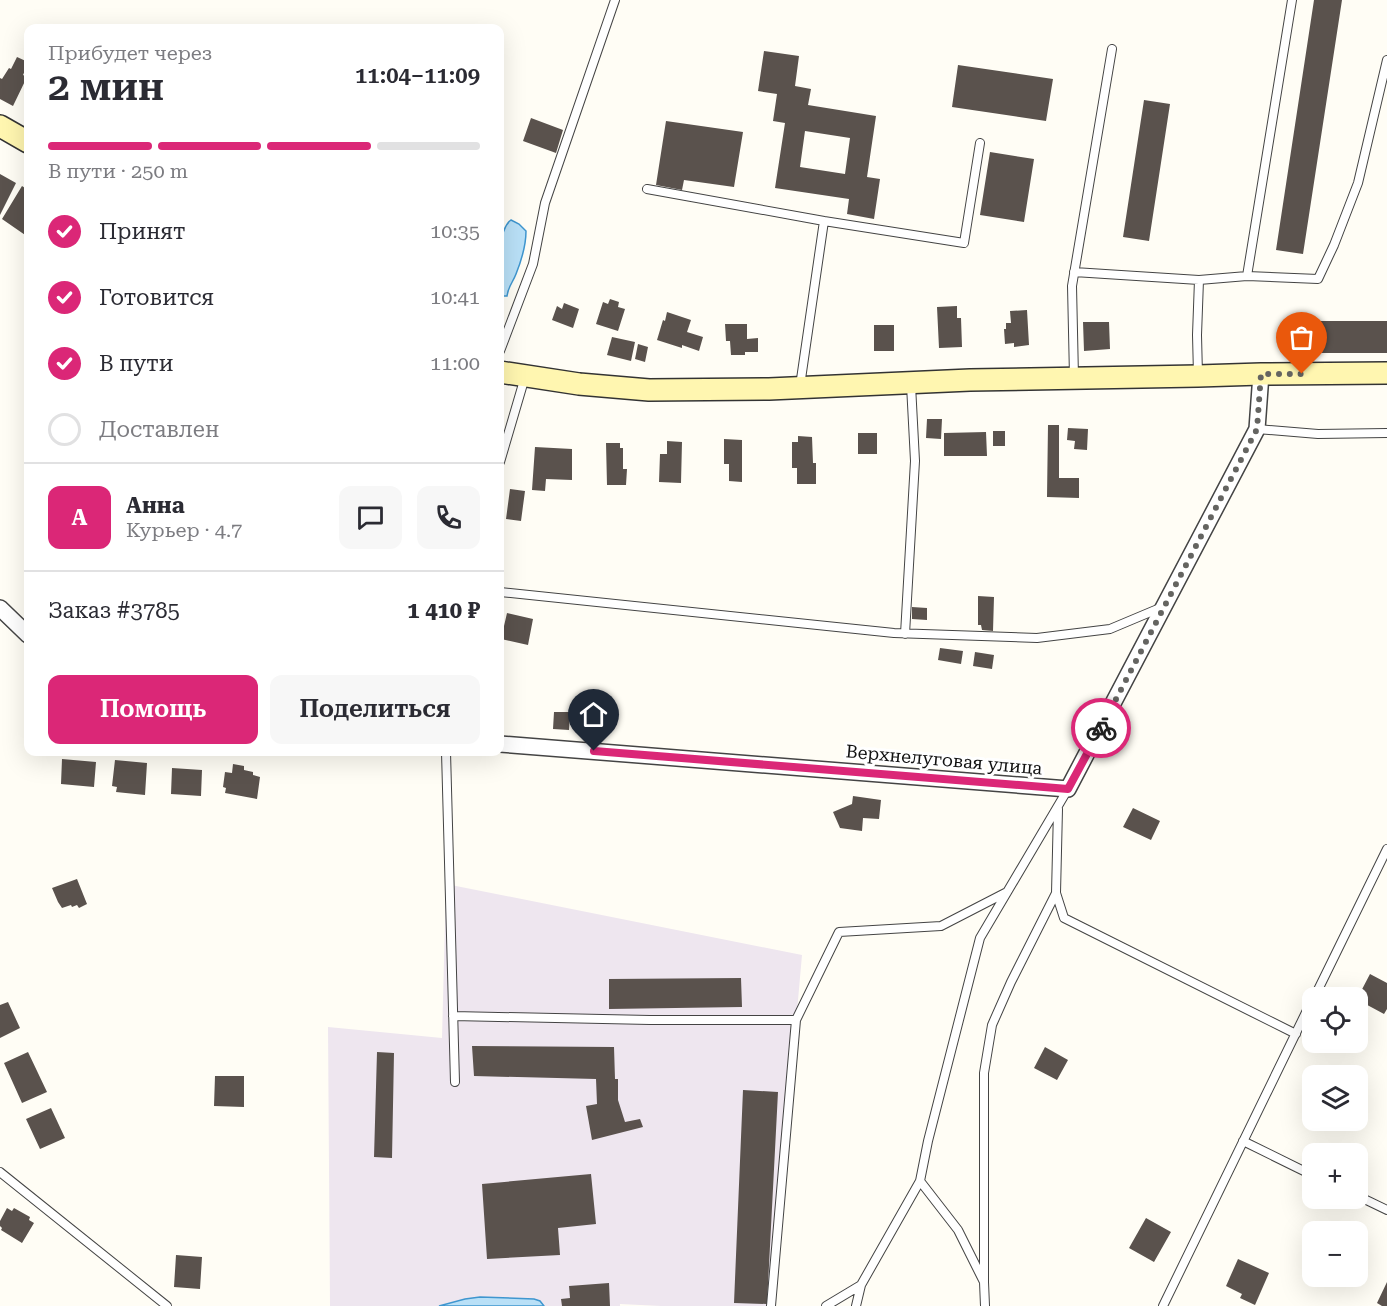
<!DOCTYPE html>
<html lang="ru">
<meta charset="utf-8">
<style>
body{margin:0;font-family:"Roboto Serif",serif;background:#f7f7f7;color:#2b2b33;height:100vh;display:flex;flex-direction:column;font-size:22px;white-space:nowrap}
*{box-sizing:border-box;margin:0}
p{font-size:20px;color:#7c7c81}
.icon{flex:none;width:33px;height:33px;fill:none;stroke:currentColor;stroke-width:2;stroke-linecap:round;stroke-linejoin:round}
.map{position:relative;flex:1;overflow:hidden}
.side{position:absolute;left:24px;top:24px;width:480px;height:732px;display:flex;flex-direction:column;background:#fff;border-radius:12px;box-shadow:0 6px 24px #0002}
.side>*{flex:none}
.tools{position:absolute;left:1302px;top:987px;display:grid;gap:12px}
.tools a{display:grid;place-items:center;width:66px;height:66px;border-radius:12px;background:#fff;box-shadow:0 6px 24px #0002;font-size:30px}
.pin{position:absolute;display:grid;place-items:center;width:51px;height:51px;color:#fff;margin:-62px -26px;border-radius:50% 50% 50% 0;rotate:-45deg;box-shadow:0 0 6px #0007}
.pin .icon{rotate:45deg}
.courier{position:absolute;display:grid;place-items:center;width:60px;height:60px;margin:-30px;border:4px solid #db2777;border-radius:50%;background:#fff;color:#222;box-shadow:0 2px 8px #0007}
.head em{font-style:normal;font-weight:600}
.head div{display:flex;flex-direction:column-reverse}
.head{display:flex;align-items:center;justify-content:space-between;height:102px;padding:0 24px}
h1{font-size:39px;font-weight:600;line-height:45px}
.bar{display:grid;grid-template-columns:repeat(4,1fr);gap:9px 6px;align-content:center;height:72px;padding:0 24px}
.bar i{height:8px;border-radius:4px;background:#e1e1e2}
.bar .on{background:#db2777}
.bar p{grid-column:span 4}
.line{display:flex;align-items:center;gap:15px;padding:0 24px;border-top:2px solid #e1e1e2}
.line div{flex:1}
.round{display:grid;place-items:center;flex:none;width:63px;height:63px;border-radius:12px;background:#f7f7f7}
ol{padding:0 24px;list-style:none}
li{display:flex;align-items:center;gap:18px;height:66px}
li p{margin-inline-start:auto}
li .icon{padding:6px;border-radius:50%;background:#db2777;color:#fff;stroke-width:4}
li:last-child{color:#7c7c81}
li i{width:33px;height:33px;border:3px solid #e1e1e2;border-radius:50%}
.button{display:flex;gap:12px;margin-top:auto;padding:12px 24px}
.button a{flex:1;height:69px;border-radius:12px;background:#db2777;color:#fff;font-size:24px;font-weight:600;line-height:69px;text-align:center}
.button a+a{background:#f7f7f7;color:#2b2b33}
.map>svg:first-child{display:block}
.industrial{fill:#eee6ef}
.water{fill:#b9e0f7;stroke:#3f96cf;stroke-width:1.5}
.building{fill:#5a524d;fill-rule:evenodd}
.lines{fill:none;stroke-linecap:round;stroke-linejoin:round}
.service-casing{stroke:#444;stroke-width:10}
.minor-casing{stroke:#444;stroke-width:18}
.secondary-casing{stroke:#333;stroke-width:24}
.service{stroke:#fff;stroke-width:8}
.minor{stroke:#fff;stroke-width:15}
.secondary{stroke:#fff6b0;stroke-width:21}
.done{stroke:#646461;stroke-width:6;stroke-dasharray:0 10.8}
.route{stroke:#db2777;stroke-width:8}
.labels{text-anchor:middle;stroke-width:6;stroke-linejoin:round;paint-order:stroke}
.street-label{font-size:18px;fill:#111;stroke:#fff}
</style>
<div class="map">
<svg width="1387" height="1306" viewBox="0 0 1387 1306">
<rect width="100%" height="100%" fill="#fffdf5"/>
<path class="industrial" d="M 446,884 L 802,955 L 771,1306 L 661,1306 L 620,1304 L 620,1306 L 330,1306 L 328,1027 L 442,1038 Z"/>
<path class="water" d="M 511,220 L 519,224 L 526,231 C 526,246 522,259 516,274 C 513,282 508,287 507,296 L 502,296 L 500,294 C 500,276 496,231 511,220 Z
M 480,1297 L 534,1299 L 540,1301 L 544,1306 L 439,1306 L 465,1299 Z"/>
<path class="building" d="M 1314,0 L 1342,0 L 1303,254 L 1276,250 Z
M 764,51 L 799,56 L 795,86 L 811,89 L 808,105 L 876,116 L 867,177 L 880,179 L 874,219 L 847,214 L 849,199 L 775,188 L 785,123 L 773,121 L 777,94 L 758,91 ZM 805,131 L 850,138 L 845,174 L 800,167 Z
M 17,57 L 28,62 L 28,64 L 23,75 L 27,77 L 13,106 L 0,99 L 0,78 L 2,79 L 9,68 L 11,69 Z
M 958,65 L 1053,79 L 1046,121 L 952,107 Z
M 1144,100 L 1170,104 L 1149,241 L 1123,237 Z
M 531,118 L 563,130 L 556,153 L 523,141 Z
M 666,121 L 743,132 L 734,187 L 684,180 L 682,190 L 656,185 Z
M 990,152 L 1034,159 L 1024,222 L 980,215 Z
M 0,174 L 16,183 L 0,215 Z
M 22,186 L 28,190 L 28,237 L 2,219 Z
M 610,299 L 619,302 L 618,307 L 625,309 L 618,331 L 596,324 L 603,302 L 608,304 Z
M 564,303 L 579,309 L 573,328 L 552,320 L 557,306 L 562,309 Z
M 957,306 L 957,318 L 961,318 L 962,347 L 939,348 L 937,307 Z
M 1027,310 L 1029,345 L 1014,347 L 1014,343 L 1005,344 L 1004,329 L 1006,329 L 1006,323 L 1011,323 L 1010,311 Z
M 667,312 L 691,320 L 687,332 L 703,337 L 699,351 L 682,345 L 682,348 L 657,340 L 663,320 L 665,321 Z
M 1282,321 L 1387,321 L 1387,353 L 1282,353 Z
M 1083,322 L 1109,322 L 1110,349 L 1084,351 Z
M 725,324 L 747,324 L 747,339 L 758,338 L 758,352 L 745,352 L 745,355 L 731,355 L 730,341 L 726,341 Z
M 874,325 L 894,325 L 894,351 L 874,351 Z
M 612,337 L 635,342 L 631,361 L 607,355 Z
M 638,344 L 648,347 L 645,362 L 635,359 Z
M 927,419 L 942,419 L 941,439 L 926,438 Z
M 1048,425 L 1059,425 L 1059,478 L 1079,478 L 1079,498 L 1047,497 Z
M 1068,428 L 1088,429 L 1087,450 L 1074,449 L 1075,441 L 1067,440 Z
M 993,431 L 1005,431 L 1005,446 L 993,446 Z
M 986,432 L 987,456 L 944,456 L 944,433 Z
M 858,433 L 877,433 L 877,454 L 858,454 Z
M 798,436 L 812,437 L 813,463 L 816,463 L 816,484 L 797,484 L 797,468 L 792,468 L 792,442 L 798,442 Z
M 724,439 L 742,440 L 742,482 L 729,481 L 729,464 L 724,464 Z
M 667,441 L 682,442 L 681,483 L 659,482 L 660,454 L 667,454 Z
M 606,443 L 620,443 L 620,448 L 623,448 L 623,469 L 627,469 L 626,485 L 607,485 Z
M 535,447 L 572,449 L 572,480 L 546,479 L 545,491 L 532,490 Z
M 510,489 L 525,491 L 521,521 L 506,519 Z
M 978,596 L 994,597 L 993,631 L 982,630 L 981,625 L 978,625 Z
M 912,607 L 927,608 L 927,620 L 912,619 Z
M 507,613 L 533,619 L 528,645 L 501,639 Z
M 940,648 L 963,651 L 961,664 L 938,660 Z
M 975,652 L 994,655 L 992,669 L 973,666 Z
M 554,712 L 570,712 L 569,730 L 553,729 Z
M 62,759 L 96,762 L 94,787 L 61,784 Z
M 115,760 L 147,763 L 145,795 L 116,792 L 117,787 L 112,786 Z
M 233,764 L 244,766 L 244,770 L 253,772 L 253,775 L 260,777 L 257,799 L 225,793 L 226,788 L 223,787 L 225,772 L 232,773 Z
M 172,768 L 202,770 L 201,796 L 171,794 Z
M 853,796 L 881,800 L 879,819 L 863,818 L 862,831 L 840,828 L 833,812 L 852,804 Z
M 1133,808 L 1160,821 L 1151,840 L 1123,827 Z
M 77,879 L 87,904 L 79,908 L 77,905 L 72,907 L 71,905 L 62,908 L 58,902 L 52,888 Z
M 1370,974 L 1387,983 L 1387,1009 L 1384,1014 L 1358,1000 L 1358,997 Z
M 741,978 L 742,1007 L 609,1009 L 609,979 Z
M 8,1002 L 20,1028 L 0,1038 L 0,1005 Z
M 472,1046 L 614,1047 L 615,1079 L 618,1079 L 618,1100 L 625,1122 L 640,1119 L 643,1127 L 592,1140 L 586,1106 L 597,1104 L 596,1079 L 474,1076 Z
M 1045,1047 L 1068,1060 L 1057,1080 L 1034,1068 Z
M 28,1052 L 47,1092 L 22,1103 L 4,1063 Z
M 377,1052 L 394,1053 L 392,1158 L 374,1157 Z
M 215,1076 L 244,1076 L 244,1107 L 214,1106 Z
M 743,1090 L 778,1092 L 767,1304 L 734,1303 Z
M 51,1108 L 65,1138 L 40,1149 L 26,1119 Z
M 591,1174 L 596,1224 L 558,1228 L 560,1255 L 487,1259 L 482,1184 Z
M 7,1208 L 12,1211 L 14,1208 L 30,1217 L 29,1220 L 34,1223 L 22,1243 L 1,1230 L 2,1228 L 0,1226 L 0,1221 Z
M 1146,1218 L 1171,1232 L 1154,1262 L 1129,1248 Z
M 176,1255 L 202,1257 L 200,1289 L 174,1287 Z
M 1238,1259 L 1269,1273 L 1255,1305 L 1240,1298 L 1242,1294 L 1226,1286 Z
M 1387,1282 L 1387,1306 L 1382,1306 L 1377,1303 Z
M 609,1283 L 610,1306 L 562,1306 L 561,1299 L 570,1298 L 569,1286 Z"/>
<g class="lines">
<defs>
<path id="service" d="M 647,189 L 824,221
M 1074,272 L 1199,280
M 1247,276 L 1318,279 L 1334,245 L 1358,183 L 1387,60
M 500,351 L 533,264 L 545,203 L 615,0
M 1198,375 L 1197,335 L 1199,280 L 1247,276 L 1292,0
M 1074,377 L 1072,286 L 1112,49
M 800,386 L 824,221 L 964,243 L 980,143
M 1257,429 L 1318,434 L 1387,433
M 500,462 L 525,377
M 500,592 L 894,633 L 1037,638 L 1110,629 L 1160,608
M 905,634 L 915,461 L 911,385
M 446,752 L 455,1082
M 1058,809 L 1056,893 L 1064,918 L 1296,1034
M 1314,998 L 1387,849
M 453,1016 L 650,1020 L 796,1020 L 771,1306
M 796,1020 L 839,932 L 941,926 L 1007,892
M 1243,1141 L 1312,1175
M 0,1172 L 167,1306
M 920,1181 L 958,1230 L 984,1282 L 985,1306
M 1358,1196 L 1387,1210
M 984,1282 L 984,1073 L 992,1025 L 1011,982 L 1056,893
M 826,1306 L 861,1285 L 920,1181 L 928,1141 L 980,938 L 1068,789
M 856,1306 L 861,1285
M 1163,1306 L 1312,1000"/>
<path id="minor" d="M 0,608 L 28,635
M 500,744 L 1068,789 L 1257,429 L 1261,374"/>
<path id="secondary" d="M 0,126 L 28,142
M 500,372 L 579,384 L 649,390 L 769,389 L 970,380 L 1198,376 L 1261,374 L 1387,373"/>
</defs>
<use href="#service" class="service-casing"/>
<use href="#minor" class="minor-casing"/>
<use href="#secondary" class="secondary-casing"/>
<use href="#service" class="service"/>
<use href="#minor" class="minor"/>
<use href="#secondary" class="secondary"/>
</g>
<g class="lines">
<path class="done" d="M 1101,728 L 1257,429 L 1261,374 L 1302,374"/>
<path class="route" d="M 594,751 L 1068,789 L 1101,728"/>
</g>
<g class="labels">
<g class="street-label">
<text transform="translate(944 760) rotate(5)" y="6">Верхнелуговая улица</text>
</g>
</g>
</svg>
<div class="tools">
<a><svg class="icon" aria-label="locate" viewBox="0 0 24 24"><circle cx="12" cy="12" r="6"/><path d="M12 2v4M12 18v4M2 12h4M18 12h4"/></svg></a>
<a><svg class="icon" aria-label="layers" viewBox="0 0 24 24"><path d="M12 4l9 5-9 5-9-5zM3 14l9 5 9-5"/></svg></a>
<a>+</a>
<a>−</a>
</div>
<div class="pin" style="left:1302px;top:374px;background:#ea580c"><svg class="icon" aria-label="bag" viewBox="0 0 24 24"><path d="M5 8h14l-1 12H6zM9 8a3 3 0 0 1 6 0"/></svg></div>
<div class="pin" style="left:594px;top:751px;background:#1f2937"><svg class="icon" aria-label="home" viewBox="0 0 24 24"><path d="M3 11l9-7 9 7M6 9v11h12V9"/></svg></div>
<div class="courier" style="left:1101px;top:728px"><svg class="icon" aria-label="bike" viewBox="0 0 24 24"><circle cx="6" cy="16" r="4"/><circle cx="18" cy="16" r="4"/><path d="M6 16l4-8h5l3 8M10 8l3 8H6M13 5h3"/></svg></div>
<section class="side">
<div class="head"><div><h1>2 мин</h1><p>Прибудет через</p></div><em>11:04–11:09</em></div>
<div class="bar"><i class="on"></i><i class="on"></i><i class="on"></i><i></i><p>В пути · 250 m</p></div>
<ol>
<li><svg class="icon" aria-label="check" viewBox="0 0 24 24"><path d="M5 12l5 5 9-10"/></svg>Принят<p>10:35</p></li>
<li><svg class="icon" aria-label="check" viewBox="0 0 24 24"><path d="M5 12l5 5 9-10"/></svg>Готовится<p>10:41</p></li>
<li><svg class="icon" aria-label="check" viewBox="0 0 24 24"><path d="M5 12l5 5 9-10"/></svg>В пути<p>11:00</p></li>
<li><i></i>Доставлен</li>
</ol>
<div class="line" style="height:108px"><b class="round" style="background:#db2777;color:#fff">А</b><div><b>Анна</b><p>Курьер · 4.7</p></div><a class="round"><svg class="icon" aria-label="chat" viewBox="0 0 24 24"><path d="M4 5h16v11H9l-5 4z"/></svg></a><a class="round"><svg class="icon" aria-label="phone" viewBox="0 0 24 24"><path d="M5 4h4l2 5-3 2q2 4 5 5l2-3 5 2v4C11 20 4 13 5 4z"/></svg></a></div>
<div class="line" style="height:78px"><div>Заказ #3785</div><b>1 410 ₽</b></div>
<div class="button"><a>Помощь</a><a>Поделиться</a></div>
</section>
</div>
